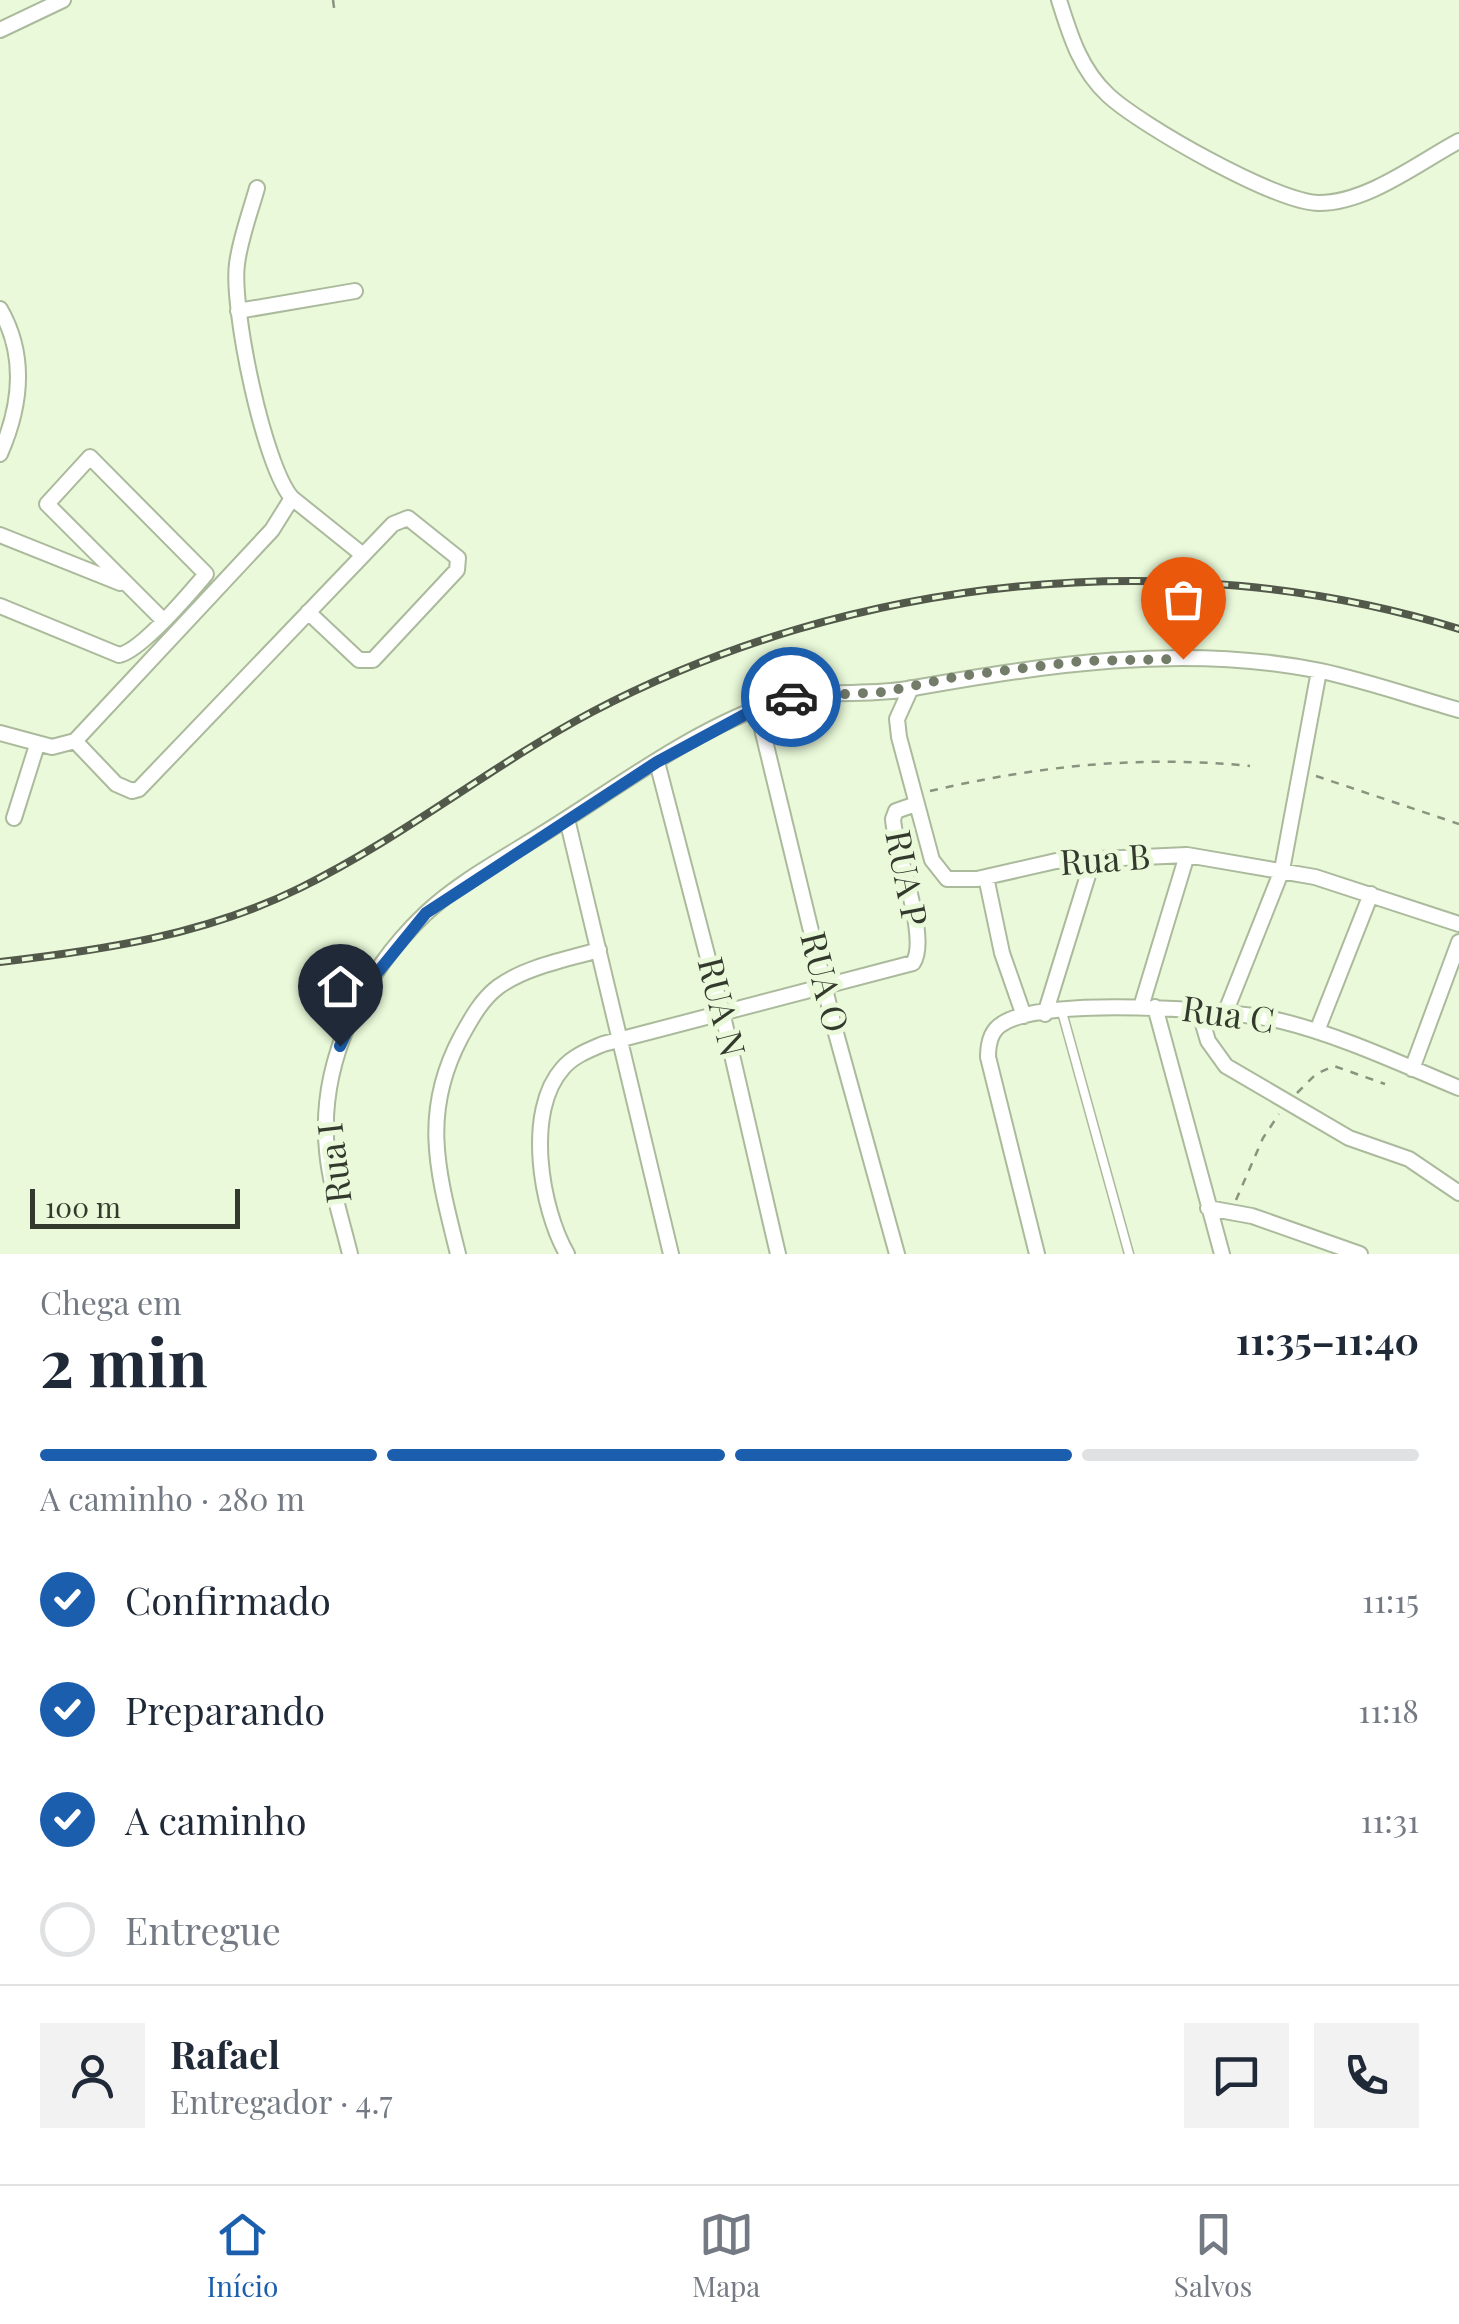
<!DOCTYPE html>
<html lang="pt">
<meta charset="utf-8">
<style>
body{margin:0;font-family:"Playfair Display",serif;background:#f2f2f3;color:#1f2937;height:100vh;display:flex;flex-direction:column;font-size:38px;white-space:nowrap}
*{box-sizing:border-box;margin:0}
p{font-size:32px;color:#747a83}
.icon{flex:none;width:55px;height:55px;fill:none;stroke:currentColor;stroke-width:2;stroke-linecap:round;stroke-linejoin:round}
.map{position:relative;height:1254px;overflow:hidden}
.side{display:flex;flex-direction:column;background:#fff;flex:1}
.side>*{flex:none}
.scale{position:absolute;left:30px;bottom:25px;width:210px;box-sizing:border-box;padding-left:10px;border:5px solid #33392d;border-top:0;font-size:28px;line-height:35px;white-space:nowrap;color:#33392d;-webkit-text-stroke:8px #e9f9d9;paint-order:stroke}
.pin{position:absolute;display:grid;place-items:center;width:85px;height:85px;color:#fff;margin:-102px -42px;border-radius:50% 50% 50% 0;rotate:-45deg;box-shadow:0 0 10px #0007}
.pin .icon{rotate:45deg}
.courier{position:absolute;display:grid;place-items:center;width:100px;height:100px;margin:-50px;border:8px solid #1c5eae;border-radius:50%;background:#fff;color:#222;box-shadow:0 2px 12px #0007}
.headline em{font-style:normal;font-weight:700}
.headline div{display:flex;flex-direction:column-reverse}
.headline{display:flex;align-items:center;justify-content:space-between;height:170px;padding:0 40px}
h1{font-size:65px;font-weight:700;line-height:75px}
.bar{display:grid;grid-template-columns:repeat(4,1fr);gap:15px 10px;align-content:center;height:120px;padding:0 40px}
.bar i{height:12px;border-radius:8px;background:#e0e1e3}
.bar .on{background:#1c5eae}
.bar p{grid-column:span 4}
.line{display:flex;align-items:center;gap:25px;padding:0 40px;border-top:2px solid #e0e1e3}
.line div{flex:1}
.round{display:grid;place-items:center;flex:none;width:105px;height:105px;border-radius:0px;background:#f2f2f3}
ol{padding:0 40px;list-style:none}
li{display:flex;align-items:center;gap:30px;height:110px}
li p{margin-inline-start:auto}
li .icon{padding:10px;border-radius:50%;background:#1c5eae;color:#fff;stroke-width:4}
li:last-child{color:#747a83}
li i{width:55px;height:55px;border:5px solid #e0e1e3;border-radius:50%}
.tabs{display:flex;justify-content:space-around;align-items:center;height:140px;border-top:2px solid #e0e1e3;background:#fff;font-size:28px;color:#747a83}
.tabs a{display:grid;justify-items:center;gap:5px}
.tabs .on{color:#1c5eae}
.map>svg:first-child{display:block}
.lines{fill:none;stroke-linecap:round;stroke-linejoin:round}
.lane-casing{stroke:#abba9c;stroke-width:11}
.street-casing{stroke:#abba9c;stroke-width:18}
.path{stroke:#89947f;stroke-width:2.5;stroke-dasharray:8 8;stroke-linecap:butt}
.lane{stroke:#fff;stroke-width:8}
.street{stroke:#fff;stroke-width:14}
.rail-casing{stroke:#52594a;stroke-width:8}
.rail{stroke:#e9f9d9;stroke-width:4;stroke-dasharray:11;stroke-linecap:butt}
.done{stroke:#737c69;stroke-width:10;stroke-dasharray:0 18}
.route{stroke:#1c5eae;stroke-width:12}
.labels{text-anchor:middle;stroke-width:10;stroke-linejoin:round;paint-order:stroke}
.street-label{font-size:35px;fill:#33392d;stroke:#e9f9d9}
</style>
<div class="map">
<svg width="1459" height="1254" viewBox="0 0 1459 1254">
<rect width="100%" height="100%" fill="#e9f9d9"/>
<g class="lines">
<defs>
<path id="lane" d="M 1062,1012 L 1129,1254"/>
<path id="street" d="M 1059,0 C 1070,35 1080,69 1108,95 C 1140,125 1277,203 1319,203 C 1367,203 1418,163 1459,141
M 0,30 L 63,0
M 0,309 C 27,356 21,406 0,454
M 238,311 L 355,291
M 292,498 L 363,555
M 0,535 L 120,583
M 0,606 L 119,655 C 141,651 190,593 206,574 L 90,457 L 47,504 L 163,620
M 911,688 L 897,719 L 899,737 L 932,860 L 947,879 L 977,879 L 1056,861 L 1187,855 L 1315,877 L 1459,924
M 757,708 L 834,1026 L 897,1254
M 0,733 L 52,747 L 75,741 L 272,530 L 292,498 C 264,467 231,307 237,264 C 240,239 250,213 257,188
M 75,741 L 116,784 L 132,791 L 139,789 L 393,524 L 408,518 L 458,558 L 457,570 L 373,660 L 359,660 L 308,612
M 657,762 L 723,1016 L 778,1254
M 14,818 L 37,745
M 567,819 L 671,1254
M 986,877 L 1002,953 L 1024,1016
M 1141,1007 L 1187,855
M 1155,1007 L 1222,1254
M 1198,1007 L 1208,1041 L 1226,1066 L 1349,1138 L 1409,1159 L 1459,1193
M 1226,1011 L 1282,870 L 1319,671
M 1045,1014 L 1093,859
M 1317,1031 L 1371,894
M 1412,1069 L 1459,942
M 1208,1208 L 1252,1216 L 1360,1254
M 350,1254 C 342,1221 330,1185 327,1151 C 318,1063 362,974 425,914 C 459,882 504,858 544,833 C 615,789 687,734 766,705 C 813,687 860,697 908,689 C 1044,665 1182,643 1321,671 C 1367,681 1413,697 1459,710
M 458,1254 C 438,1173 420,1114 461,1037 C 471,1019 481,1000 498,987 C 525,967 567,959 599,950
M 567,1254 C 541,1209 524,1111 563,1068 C 573,1056 589,1050 603,1044 L 913,963 C 930,938 895,853 893,819 L 896,811 L 916,804
M 1037,1254 L 988,1057 C 988,1045 990,1031 1002,1024 C 1043,996 1230,1009 1281,1021 C 1342,1036 1401,1064 1459,1088"/>
</defs>
<use href="#lane" class="lane-casing"/>
<use href="#street" class="street-casing"/>
<path class="path" d="M 333,0 L 335,15
M 1316,776 L 1459,824
M 930,791 C 1037,766 1140,755 1250,766
M 1297,1093 L 1316,1074 L 1334,1066 L 1385,1084
M 1236,1200 L 1263,1138 L 1279,1114"/>
<use href="#lane" class="lane"/>
<use href="#street" class="street"/>
<defs>
<path id="rail" d="M 0,962 C 103,950 205,935 300,888 C 402,838 492,765 592,712 C 853,575 1177,542 1459,629"/>
</defs>
<use href="#rail" class="rail-casing"/>
<use href="#rail" class="rail"/>
</g>
<g class="lines">
<path class="done" d="M 791,697 L 884,692 L 960,676 L 1082,661 L 1183,659"/>
<path class="route" d="M 340,1046 L 369,983 L 426,913 L 657,762 L 757,708 L 791,697"/>
</g>
<g class="labels">
<g class="street-label">
<text transform="translate(1105 860) rotate(-4)" y="12">Rua B</text>
<text transform="translate(906 878) rotate(79)" y="12">RUA P</text>
<text transform="translate(824 982) rotate(76)" y="12">RUA O</text>
<text transform="translate(721 1007) rotate(76)" y="12">RUA N</text>
<text transform="translate(1228 1015) rotate(8)" y="12">Rua C</text>
<text transform="translate(335 1163) rotate(-97)" y="12">Rua I</text>
</g>
</g>
</svg>
<div class="scale">100 m</div>
<div class="pin" style="left:1183px;top:659px;background:#ea580c"><svg class="icon" aria-label="bag" viewBox="0 0 24 24"><path d="M5 8h14l-1 12H6zM9 8a3 3 0 0 1 6 0"/></svg></div>
<div class="pin" style="left:340px;top:1046px;background:#1f2937"><svg class="icon" aria-label="home" viewBox="0 0 24 24"><path d="M3 11l9-7 9 7M6 9v11h12V9"/></svg></div>
<div class="courier" style="left:791px;top:697px"><svg class="icon" aria-label="car" viewBox="0 0 24 24"><path d="M5 17H2v-5l4-1 3-4h7l3 4 3 1v5h-3M9 17h6M6 11h13"/><circle cx="7" cy="17" r="2"/><circle cx="17" cy="17" r="2"/></svg></div>
</div>
<section class="side">
<div class="headline"><div><h1>2 min</h1><p>Chega em</p></div><em>11:35–11:40</em></div>
<div class="bar"><i class="on"></i><i class="on"></i><i class="on"></i><i></i><p>A caminho · 280 m</p></div>
<ol>
<li><svg class="icon" aria-label="check" viewBox="0 0 24 24"><path d="M5 12l5 5 9-10"/></svg>Confirmado<p>11:15</p></li>
<li><svg class="icon" aria-label="check" viewBox="0 0 24 24"><path d="M5 12l5 5 9-10"/></svg>Preparando<p>11:18</p></li>
<li><svg class="icon" aria-label="check" viewBox="0 0 24 24"><path d="M5 12l5 5 9-10"/></svg>A caminho<p>11:31</p></li>
<li><i></i>Entregue</li>
</ol>
<div class="line" style="height:180px"><a class="round"><svg class="icon" aria-label="person" viewBox="0 0 24 24"><circle cx="12" cy="8" r="4"/><path d="M4 21q1-7 8-7t8 7"/></svg></a><div><b>Rafael</b><p>Entregador · 4.7</p></div><a class="round"><svg class="icon" aria-label="chat" viewBox="0 0 24 24"><path d="M4 5h16v11H9l-5 4z"/></svg></a><a class="round"><svg class="icon" aria-label="phone" viewBox="0 0 24 24"><path d="M5 4h4l2 5-3 2q2 4 5 5l2-3 5 2v4C11 20 4 13 5 4z"/></svg></a></div>
</section>
<nav class="tabs">
<a class="on"><svg class="icon" aria-label="home" viewBox="0 0 24 24"><path d="M3 11l9-7 9 7M6 9v11h12V9"/></svg>Início</a>
<a><svg class="icon" aria-label="map" viewBox="0 0 24 24"><path d="M3 6l6-2 6 2 6-2v14l-6 2-6-2-6 2zM9 4v14M15 6v14"/></svg>Mapa</a>
<a><svg class="icon" aria-label="saved" viewBox="0 0 24 24"><path d="M7 4h10v16l-5-4-5 4z"/></svg>Salvos</a>
</nav>
